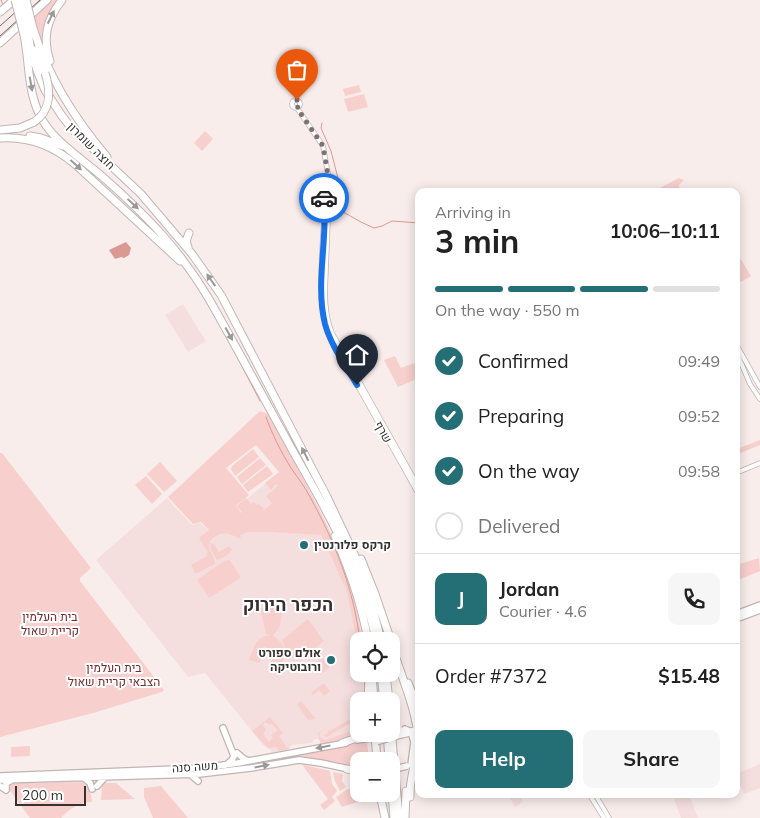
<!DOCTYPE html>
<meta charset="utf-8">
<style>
body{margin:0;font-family:Mulish,Heebo,sans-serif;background:#f6f6f6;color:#222;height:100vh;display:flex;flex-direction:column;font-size:19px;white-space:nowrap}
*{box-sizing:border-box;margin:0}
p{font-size:16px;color:#767676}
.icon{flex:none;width:28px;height:28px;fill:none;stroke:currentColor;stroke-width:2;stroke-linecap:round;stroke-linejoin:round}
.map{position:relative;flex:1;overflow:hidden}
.drawer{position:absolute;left:415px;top:188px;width:325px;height:610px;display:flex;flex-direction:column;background:#fff;border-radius:10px;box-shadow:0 2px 12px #0003}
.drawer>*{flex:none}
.buttons{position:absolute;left:350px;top:632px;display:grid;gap:10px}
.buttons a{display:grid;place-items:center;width:50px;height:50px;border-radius:10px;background:#fff;box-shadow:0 2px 12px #0003;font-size:25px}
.scale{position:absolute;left:15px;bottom:12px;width:71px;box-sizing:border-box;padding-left:5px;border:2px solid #373232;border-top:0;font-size:14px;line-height:18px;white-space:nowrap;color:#373232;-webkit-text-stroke:4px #fff;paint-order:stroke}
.pin{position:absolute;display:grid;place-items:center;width:42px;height:42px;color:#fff;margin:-51px -21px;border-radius:50% 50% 50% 0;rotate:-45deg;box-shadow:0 0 5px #0007}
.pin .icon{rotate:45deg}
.courier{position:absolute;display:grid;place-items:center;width:50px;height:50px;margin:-25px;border:4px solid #1a73e8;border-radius:50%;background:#fff;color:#222;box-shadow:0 1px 6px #0007}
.headline em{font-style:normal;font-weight:700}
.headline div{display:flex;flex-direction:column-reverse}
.headline{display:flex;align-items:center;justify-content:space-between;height:85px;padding:0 20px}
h1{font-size:32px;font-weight:700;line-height:38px}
.bar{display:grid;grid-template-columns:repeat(4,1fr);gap:8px 5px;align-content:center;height:60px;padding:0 20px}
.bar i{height:6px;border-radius:4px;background:#e0e0e0}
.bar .active{background:#246e75}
.bar p{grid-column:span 4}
.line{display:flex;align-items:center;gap:12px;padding:0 20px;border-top:1px solid #e0e0e0}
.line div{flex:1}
.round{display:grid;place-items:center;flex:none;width:52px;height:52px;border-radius:10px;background:#f6f6f6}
ol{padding:0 20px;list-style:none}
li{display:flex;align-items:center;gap:15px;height:55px}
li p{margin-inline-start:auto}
li .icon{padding:5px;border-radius:50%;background:#246e75;color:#fff;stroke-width:4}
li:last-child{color:#767676}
li i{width:28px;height:28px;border:2px solid #e0e0e0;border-radius:50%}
.cta{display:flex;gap:10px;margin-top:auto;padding:10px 20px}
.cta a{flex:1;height:58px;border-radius:10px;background:#246e75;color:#fff;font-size:20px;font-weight:700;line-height:58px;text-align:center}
.cta a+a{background:#f6f6f6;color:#222}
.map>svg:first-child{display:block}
.built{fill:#f5dfde}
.green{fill:#f7cfcc;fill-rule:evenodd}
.water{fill:#db9994}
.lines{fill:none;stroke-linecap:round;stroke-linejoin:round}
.stream{stroke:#db9994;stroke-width:1}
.tertiary-casing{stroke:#c1b5b4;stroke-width:5.5}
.primary-casing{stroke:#c1b5b4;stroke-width:8}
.motorway-casing{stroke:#c1b5b4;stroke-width:9}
.tertiary{stroke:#fff;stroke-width:4}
.primary{stroke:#fff;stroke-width:5.5}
.motorway{stroke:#fff;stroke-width:7}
.rail{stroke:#716a6a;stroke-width:1}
.primary-bridge-casing{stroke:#c1b5b4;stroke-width:8;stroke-linecap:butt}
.motorway-bridge-casing{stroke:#c1b5b4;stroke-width:9;stroke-linecap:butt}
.primary-bridge{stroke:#fff;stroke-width:5.5}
.motorway-bridge{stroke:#fff;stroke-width:7}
.oneway{fill:#9b9898}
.done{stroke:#7b7373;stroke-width:5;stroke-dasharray:0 9}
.route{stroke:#1a73e8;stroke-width:6}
.poi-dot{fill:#246e75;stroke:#fff;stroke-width:2}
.labels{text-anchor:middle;stroke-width:4;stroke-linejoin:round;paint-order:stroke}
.street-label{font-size:12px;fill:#373232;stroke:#fff}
.poi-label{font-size:12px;font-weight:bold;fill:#373232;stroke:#fff;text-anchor:start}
.park-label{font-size:12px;fill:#762828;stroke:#fff}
.district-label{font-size:18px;font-weight:bold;fill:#392f2e;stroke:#fff}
</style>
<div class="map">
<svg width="760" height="818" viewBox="0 0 760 818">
<rect width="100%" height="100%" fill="#f9edeb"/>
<path class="built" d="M 183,304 L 206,341 L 188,352 L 165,315 Z
M 274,477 L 284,493 L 262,512 L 241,513 L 236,507 Z
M 167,498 L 192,525 L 200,523 L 209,531 L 239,535 L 249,532 L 267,531 L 321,535 L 347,592 L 355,624 L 359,652 L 359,674 L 362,674 L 365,695 L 365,701 L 359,701 L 359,732 L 320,742 L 319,739 L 315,739 L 312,743 L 292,745 L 288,750 L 273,752 L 263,745 L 205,673 L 188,677 L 96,560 Z
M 760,764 L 760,788 L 744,794 L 740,784 L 736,785 L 736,774 Z
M 519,794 L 523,802 L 515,807 L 510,798 Z
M 672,794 L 689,794 L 698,818 L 681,818 Z"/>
<path class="green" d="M 51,0 L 60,0 L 52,9 L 45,22 L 41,44 L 33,17 Z
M 359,85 L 361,92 L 345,96 L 343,89 Z
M 364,94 L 368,107 L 348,112 L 344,99 Z
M 205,131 L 213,139 L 202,151 L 194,143 Z
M 679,178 L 684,180 L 679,185 L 680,191 L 654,191 Z
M 736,251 L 751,276 L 741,282 L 736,276 Z
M 395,356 L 401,368 L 414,363 L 419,372 L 419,378 L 398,387 L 384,360 Z
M 260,411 L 268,414 C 307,487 353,558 362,641 L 359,641 L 359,652 L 347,592 L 321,535 L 271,532 L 249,532 L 240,535 L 241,538 L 238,538 C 227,531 216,532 209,543 C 208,551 215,557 215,564 L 197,573 L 195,573 L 191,565 L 207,556 L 206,554 L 208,552 L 199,538 L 209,530 L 201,522 L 193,524 L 168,497 ZM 256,445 L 279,472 L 265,483 L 271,490 L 276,484 L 278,486 L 266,496 L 272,503 L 262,512 L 264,509 L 259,504 L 256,505 L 254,502 L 251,504 L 246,498 L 237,506 L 242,512 L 241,513 L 236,506 L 249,495 L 226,468 Z
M 760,440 L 760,445 L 736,455 L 736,449 Z
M 253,449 L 259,457 L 235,476 L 231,469 L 232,466 Z
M 0,453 L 2,453 L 91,568 L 80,578 L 80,581 L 164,690 L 162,692 L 93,713 L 0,737 Z
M 260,458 L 266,465 L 242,484 L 237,477 Z
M 160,462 L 177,481 L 164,492 L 147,474 Z
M 267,466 L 273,474 L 248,492 L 243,485 Z
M 146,476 L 162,494 L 152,504 L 135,485 Z
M 210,543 L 214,544 L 219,552 L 229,546 L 232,550 L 226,556 L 217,560 L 211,550 Z
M 759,558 L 760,571 L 736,581 L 736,565 Z
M 230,560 L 240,576 L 240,578 L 209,598 L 197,580 L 224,561 Z
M 271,603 L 276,605 L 282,612 L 280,626 L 273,636 C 282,641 288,651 283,661 L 275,667 L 271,666 L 272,659 L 277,656 L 274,650 L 267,652 L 268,649 L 264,646 L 257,655 L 261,659 L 259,663 L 249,660 C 254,647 256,636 271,635 L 266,634 L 260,609 Z
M 308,619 L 324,641 C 309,653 306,658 287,654 L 282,640 Z
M 322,657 L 330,667 L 323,673 L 315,663 Z
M 324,683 L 330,691 L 324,696 L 319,690 L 313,695 L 311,693 Z
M 301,701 L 316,719 L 308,720 L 297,704 Z
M 358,714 L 356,720 L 353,721 L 353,724 L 350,725 L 349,724 L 327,737 L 324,736 L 324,734 L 325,735 L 329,732 L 327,729 L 330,731 Z
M 270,717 L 283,733 L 279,736 L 288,749 L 279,751 L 276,747 L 268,748 L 252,731 ZM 265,722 L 270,725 L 271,723 L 278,730 L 271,735 L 273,738 L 269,742 L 263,734 L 266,730 L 263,725 Z
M 359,720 L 359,734 L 357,737 L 322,744 L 320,742 L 318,734 L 322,730 L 319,736 L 325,740 L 352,731 L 354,729 L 353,726 Z
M 367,741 L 369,761 L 359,761 L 359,767 L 301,756 L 242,766 Z
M 30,746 L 30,756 L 11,757 L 11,747 Z
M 304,765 L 330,771 L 332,784 L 337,791 L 332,797 L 335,801 L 324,810 L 320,805 L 328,799 L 303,766 Z
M 333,772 L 343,774 L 342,781 L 346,787 L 340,791 L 335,781 Z
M 82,782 L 90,788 L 92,802 C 80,802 69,809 61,818 L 30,818 L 9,789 L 8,784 L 9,783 Z
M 105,783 L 116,783 L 135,799 L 101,800 L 102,785 Z
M 161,786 L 188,818 L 153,818 L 144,797 L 144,788 Z
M 348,789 L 349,789 L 364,800 L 342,807 L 336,797 Z"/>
<path class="water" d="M 126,242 L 131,248 L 129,255 L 124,258 L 121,257 L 115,259 L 109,250 Z"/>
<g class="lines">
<path class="stream" d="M 1,0 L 3,5
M 322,123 L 321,128 L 331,151 L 340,186
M 336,196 L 336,208 L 361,222 L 374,228 L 382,226 L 392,221 L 419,223
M 195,283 L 207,303
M 235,353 L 260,401
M 266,417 C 272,434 281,452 291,468 C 298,478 305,487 310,497 C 335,542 354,590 360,641
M 364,674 L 365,688"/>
<defs>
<path id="tertiary" d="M292 104a4 4 0 1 1 8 0a4 4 0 1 1-8 0Z
M 297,108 L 323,146 L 330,185
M320 190a6 6 0 1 1 12 0a6 6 0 1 1-12 0Z
M 323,195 L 325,205 C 323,243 315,306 332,340 L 419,495
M 329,195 L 325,291 C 325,306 326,319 332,333 L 419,488
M 736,344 L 760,387
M 736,351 L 750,384 L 760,399
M 736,473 L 760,463
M 589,794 L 604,818
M 595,794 L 609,818"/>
<path id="primary" d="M 736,614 L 760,605
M 736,619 L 760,610
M 223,728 L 234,756 L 232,760 L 226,765
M 405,729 L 411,732 L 414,742 L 411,765
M 357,740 L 377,737
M 237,753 L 244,759 L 249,761
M 190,774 L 198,781
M 0,776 L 202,768 L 238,763 L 346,743
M 83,777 L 90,783 L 92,789
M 0,780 L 199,774 L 251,768 L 299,760 L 321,763 L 349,769
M 0,786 L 6,790 L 6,783 L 12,780
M 97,786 L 105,777"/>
<path id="motorway" d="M 0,12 L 14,0
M 33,28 C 48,77 74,118 107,157
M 28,32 L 31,52 L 38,73 L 45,90 L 62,116 L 73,130 L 141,194 L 192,254 L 221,295 L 327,497 L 355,556 L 369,592 L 381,641
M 24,35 C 30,64 27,95 43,121 C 57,144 84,160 104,178 C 147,216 180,250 209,299 C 238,350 266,402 294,453 C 328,513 363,572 376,641
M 0,43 L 47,0
M 35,50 L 45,73
M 50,61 C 42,37 47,19 62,0
M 0,130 L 20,128 L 34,122
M 30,136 L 41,138 L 63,146
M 0,138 C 29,136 54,146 76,165 L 180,261
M 188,247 L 186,241 L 189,233
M 335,536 C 350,571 362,605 368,641
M 361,559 L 375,594 L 391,641
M 391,643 C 399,671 418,712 418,740 C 418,759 409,777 410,797
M 372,674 L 374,701
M 381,674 L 384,701
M 386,674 L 389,701
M 408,683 L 419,710
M 368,701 L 369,679
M 391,729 L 399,818
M 375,734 L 377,761
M 387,734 L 389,758
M 402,734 L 419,730
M 342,743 L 360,737 L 365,734
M 347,769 L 359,772
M 392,793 L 394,818
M 380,794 L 385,818
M 405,818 L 406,791"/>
</defs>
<use href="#tertiary" class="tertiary-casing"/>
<use href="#primary" class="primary-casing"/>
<use href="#motorway" class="motorway-casing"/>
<use href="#tertiary" class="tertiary"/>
<use href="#primary" class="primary"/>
<use href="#motorway" class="motorway"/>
<path class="rail" d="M 0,26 L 29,0
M 0,36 L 40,0"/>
<defs>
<path id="primary-bridge" d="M 391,733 L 401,730
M 377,737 L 387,734
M 391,770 L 407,766"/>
<path id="motorway-bridge" d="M 15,0 L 24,35
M 21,0 L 28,32
M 26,0 L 33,28
M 34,122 C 51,111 51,91 45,73
M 377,741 L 402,734"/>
</defs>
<use href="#primary-bridge" class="primary-bridge-casing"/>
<use href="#motorway-bridge" class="motorway-bridge-casing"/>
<use href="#primary-bridge" class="primary-bridge"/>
<use href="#motorway-bridge" class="motorway-bridge"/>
</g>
<defs><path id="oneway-solid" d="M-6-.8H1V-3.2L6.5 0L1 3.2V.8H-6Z" transform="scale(1.25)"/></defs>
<g class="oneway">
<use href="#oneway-solid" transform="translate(51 17) rotate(-64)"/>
<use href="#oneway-solid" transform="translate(31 84) rotate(80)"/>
<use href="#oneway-solid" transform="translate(76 165) rotate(42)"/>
<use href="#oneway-solid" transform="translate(133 204) rotate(43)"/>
<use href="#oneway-solid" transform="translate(211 280) rotate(-125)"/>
<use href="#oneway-solid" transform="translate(229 334) rotate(61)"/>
<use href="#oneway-solid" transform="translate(305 454) rotate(-117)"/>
<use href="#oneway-solid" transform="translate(323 747) rotate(169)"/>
<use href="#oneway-solid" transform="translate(262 766) rotate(-11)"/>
</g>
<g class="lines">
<path class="done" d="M 297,100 L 300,105 L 297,108 L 323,146 L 328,175 L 326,181 L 320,188 L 324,198"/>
<path class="route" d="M 324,198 C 328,240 315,283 325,324 C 331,346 346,366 357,385"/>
</g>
<g class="poi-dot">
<circle cx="304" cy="545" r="5"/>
<circle cx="331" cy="660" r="5"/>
</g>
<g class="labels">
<g class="street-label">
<text transform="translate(91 146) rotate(45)" y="4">חוצה שומרון</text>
<text transform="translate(383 432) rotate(60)" y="4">שרף</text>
<text transform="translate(195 767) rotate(-4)" y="4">משה סנה</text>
</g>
<g class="poi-label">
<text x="314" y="549">קרקס פלורנטין</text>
<text x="321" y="657" text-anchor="end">אולם ספורט<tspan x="321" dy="14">ורובוטיקה</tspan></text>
</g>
<g class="park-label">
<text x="50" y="621">בית העלמין<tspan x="50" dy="14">קריית שאול</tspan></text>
<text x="114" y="672">בית העלמין<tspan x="114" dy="14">הצבאי קריית שאול</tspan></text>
</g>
<g class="district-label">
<text x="288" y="611">הכפר הירוק</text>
</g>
</g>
</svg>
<div class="buttons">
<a><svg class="icon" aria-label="locate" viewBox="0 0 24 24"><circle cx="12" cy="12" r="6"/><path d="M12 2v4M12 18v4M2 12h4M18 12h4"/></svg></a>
<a>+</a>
<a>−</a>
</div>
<div class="scale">200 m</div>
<div class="pin" style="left:297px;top:100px;background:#ea580c"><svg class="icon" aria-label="bag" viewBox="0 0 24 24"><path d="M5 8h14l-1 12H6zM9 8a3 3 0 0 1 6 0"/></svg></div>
<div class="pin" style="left:357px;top:385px;background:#1f2937"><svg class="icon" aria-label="home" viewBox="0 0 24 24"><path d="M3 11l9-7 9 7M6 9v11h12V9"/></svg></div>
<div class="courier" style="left:324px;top:198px"><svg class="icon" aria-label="car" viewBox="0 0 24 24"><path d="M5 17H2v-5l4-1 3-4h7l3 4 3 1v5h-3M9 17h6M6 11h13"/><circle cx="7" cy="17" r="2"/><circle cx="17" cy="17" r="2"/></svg></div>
<section class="drawer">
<div class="headline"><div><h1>3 min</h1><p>Arriving in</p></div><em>10:06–10:11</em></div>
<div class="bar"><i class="active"></i><i class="active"></i><i class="active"></i><i></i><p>On the way · 550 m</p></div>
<ol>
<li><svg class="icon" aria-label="check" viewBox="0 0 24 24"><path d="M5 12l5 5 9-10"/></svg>Confirmed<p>09:49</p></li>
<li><svg class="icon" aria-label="check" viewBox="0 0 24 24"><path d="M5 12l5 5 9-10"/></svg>Preparing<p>09:52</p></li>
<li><svg class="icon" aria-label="check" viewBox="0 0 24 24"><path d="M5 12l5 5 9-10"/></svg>On the way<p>09:58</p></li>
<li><i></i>Delivered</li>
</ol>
<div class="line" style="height:90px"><b class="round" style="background:#246e75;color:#fff">J</b><div><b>Jordan</b><p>Courier · 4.6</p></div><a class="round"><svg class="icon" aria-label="phone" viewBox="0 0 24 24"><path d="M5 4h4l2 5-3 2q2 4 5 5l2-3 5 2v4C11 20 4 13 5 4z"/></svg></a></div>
<div class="line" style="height:65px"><div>Order #7372</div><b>$15.48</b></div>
<div class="cta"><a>Help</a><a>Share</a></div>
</section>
</div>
